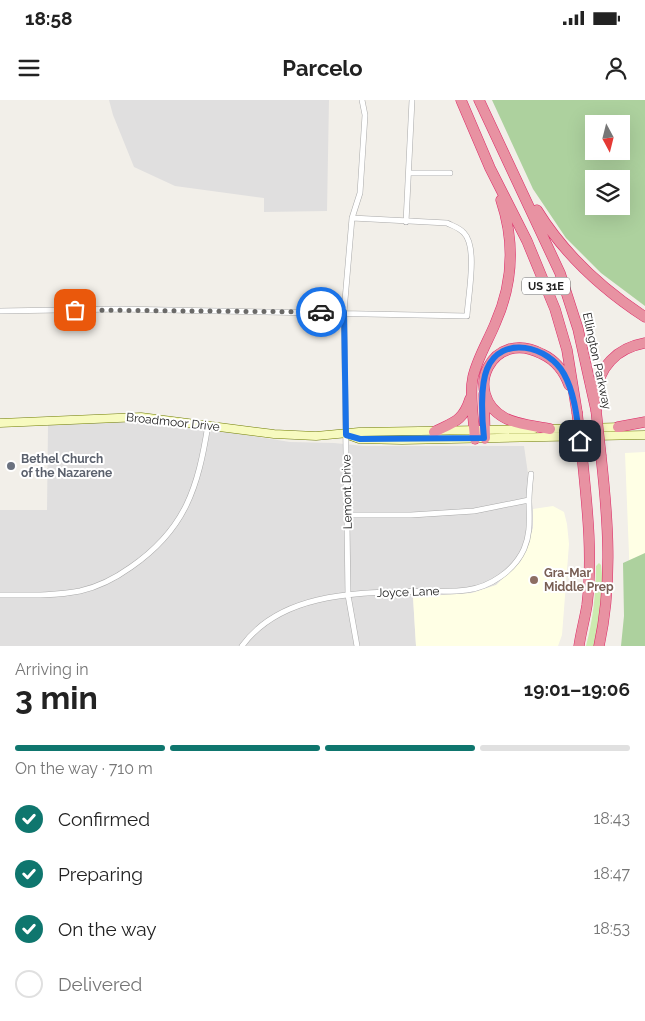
<!DOCTYPE html>
<meta charset="utf-8">
<style>
body{margin:0;font-family:Raleway,sans-serif;background:#f2f2f2;color:#222;height:100vh;display:flex;flex-direction:column;font-size:19px;white-space:nowrap}
*{box-sizing:border-box;margin:0}
p{font-size:16px;color:#767676}
.icon{flex:none;width:28px;height:28px;fill:none;stroke:currentColor;stroke-width:2;stroke-linecap:round;stroke-linejoin:round}
.map{position:relative;height:546px;overflow:hidden}
.panel{display:flex;flex-direction:column;background:#fff;flex:1}
.panel>*{flex:none}
.needle{width:32px;rotate:173deg}
.controls{position:absolute;left:585px;top:15px;display:grid;gap:10px}
.controls a{display:grid;place-items:center;width:45px;height:45px;border-radius:0px;background:#fff;box-shadow:0 5px 20px #0002;font-size:25px}
.pin{position:absolute;display:grid;place-items:center;width:42px;height:42px;color:#fff;margin:-21px;border-radius:10px;box-shadow:0 2px 8px #0006}
.courier{position:absolute;display:grid;place-items:center;width:50px;height:50px;margin:-25px;border:4px solid #1a73e8;border-radius:50%;background:#fff;color:#222;box-shadow:0 1px 6px #0007}
.summary em{font-style:normal;font-weight:700}
.summary div{display:flex;flex-direction:column-reverse}
.summary{display:flex;align-items:center;justify-content:space-between;height:85px;padding:0 15px}
h1{font-size:32px;font-weight:700;line-height:38px}
.bar{display:grid;grid-template-columns:repeat(4,1fr);gap:8px 5px;align-content:center;height:60px;padding:0 15px}
.bar i{height:6px;border-radius:4px;background:#e0e0e0}
.bar .selected{background:#0f766e}
.bar p{grid-column:span 4}
ol{padding:0 15px;list-style:none}
li{display:flex;align-items:center;gap:15px;height:55px}
li p{margin-inline-start:auto}
li .icon{padding:5px;border-radius:50%;background:#0f766e;color:#fff;stroke-width:4}
li:last-child{color:#767676}
li i{width:28px;height:28px;border:2px solid #e0e0e0;border-radius:50%}
.status{display:flex;justify-content:space-between;align-items:center;height:35px;padding:0 25px;background:#fff;direction:ltr}
.status svg{height:14px;fill:currentColor}
header{display:flex;justify-content:space-between;align-items:center;height:65px;padding:0 15px;background:#fff;font-size:22px;font-weight:700}
.map>svg:first-child{display:block}
.residential{fill:#e0dfdf}
.education{fill:#ffffe5}
.grass{fill:#cdebb0}
.forest{fill:#add19e;fill-rule:evenodd}
.lines{fill:none;stroke-linecap:round;stroke-linejoin:round}
.street-casing{stroke:#a9a9a9;stroke-width:6}
.secondary-casing{stroke:#707d05;stroke-width:9}
.highway-casing{stroke:#dc2a67;stroke-width:11}
.street{stroke:#fff;stroke-width:5}
.secondary{stroke:#f7fabf;stroke-width:8}
.highway{stroke:#e892a2;stroke-width:10}
.highway-bridge-casing{stroke:#dc2a67;stroke-width:11;stroke-linecap:butt}
.highway-bridge{stroke:#e892a2;stroke-width:10}
.done{stroke:#6b6a68;stroke-width:5;stroke-dasharray:0 9}
.route{stroke:#1a73e8;stroke-width:6}
.worship-dot{fill:#6b7280;stroke:#fff;stroke-width:2}
.education-dot{fill:#8d6e63;stroke:#fff;stroke-width:2}
.labels{text-anchor:middle;stroke-width:4;stroke-linejoin:round;paint-order:stroke}
.shield{fill:#fff;stroke:#646464;stroke-width:1}
.shield-label{font-size:11px;font-weight:bold;fill:#222}
.street-label{font-size:12px;fill:#222;stroke:#fff}
.worship-label{font-size:12px;font-weight:bold;fill:#5b616d;stroke:#fff;text-anchor:start}
.education-label{font-size:12px;font-weight:bold;fill:#785e54;stroke:#fff;text-anchor:start}
</style>
<div class="status"><b>18:58</b><svg viewBox="0 0 49 12"><path d="M0 12V9h3v3zM5 12V6h3v6zM10 12V3h3v9zM15 12V0h3v12zM26 1h20v11H26zM47 4h2v5h-2z"/></svg></div>
<header><svg class="icon" aria-label="menu" viewBox="0 0 24 24"><path d="M4 6h16M4 12h16M4 18h16"/></svg>Parcelo<svg class="icon" aria-label="person" viewBox="0 0 24 24"><circle cx="12" cy="8" r="4"/><path d="M4 21q1-7 8-7t8 7"/></svg></header>
<div class="map">
<svg width="645" height="546" viewBox="0 0 645 546">
<rect width="100%" height="100%" fill="#f2efe9"/>
<path class="residential" d="M 109,0 L 329,0 L 327,111 L 264,112 L 264,98 L 175,86 L 134,67 L 113,15 Z
M 135,321 L 234,333 L 290,342 L 334,343 L 364,346 L 524,346 L 533,409 L 533,428 L 528,447 L 521,461 L 496,485 L 472,493 L 413,497 L 416,546 L 0,546 L 0,410 L 47,410 L 48,325 Z"/>
<path class="education" d="M 645,352 L 645,546 L 631,505 L 625,353 Z
M 553,406 L 564,412 L 567,424 L 569,444 L 562,535 L 558,546 L 416,546 L 413,497 L 472,493 L 496,485 L 521,461 L 533,428 L 533,409 Z"/>
<path class="grass" d="M 599,463 L 601,465 C 605,492 601,520 594,546 L 586,546 C 593,520 596,493 596,466 Z"/>
<path class="forest" d="M 492,0 L 645,0 L 645,206 L 601,173 L 566,138 L 533,89 ZM 594,24 L 621,24 L 621,51 L 594,51 ZM 594,79 L 621,79 L 621,106 L 594,106 Z
M 645,453 L 645,546 L 621,546 L 624,516 L 623,463 Z"/>
<g class="lines">
<defs>
<path id="street" d="M 409,73 L 450,73
M 406,122 L 412,0
M 0,211 L 118,209 L 467,216 C 468,196 478,147 464,133 C 460,128 453,126 447,123 L 352,118
M 348,415 L 411,415 L 474,411 L 529,400
M 0,495 C 26,495 54,496 80,491 C 98,487 117,477 131,467 C 186,429 198,387 208,325
M 242,546 C 283,490 363,493 425,491 C 439,491 453,492 467,490 C 490,487 514,471 524,449 C 531,433 529,419 529,401 C 529,392 530,383 531,374
M 357,546 L 348,495 L 344,212 L 352,118 L 360,93 L 365,15 L 362,0"/>
<path id="secondary" d="M 0,323 L 141,317 L 274,334 L 316,336 L 359,332 L 534,329
M 545,329 L 621,327
M 348,335 L 359,339 L 402,340 L 645,335"/>
<path id="highway" d="M 461,0 L 490,68 L 527,141 L 555,209 L 567,250 L 577,312
M 479,0 L 560,173 L 578,229 L 596,310
M 537,110 C 564,154 602,189 645,217
M 484,294 L 485,338
M 596,296 C 598,267 617,248 645,243
M 618,327 L 645,322
M 550,329 C 536,326 518,325 505,318 C 461,294 492,227 542,254 C 555,260 564,271 569,285
M 434,332 C 454,322 463,321 470,299
M 475,339 C 474,320 469,295 473,277 C 477,259 488,241 495,224 C 513,184 515,142 501,100
M 579,546 C 581,532 585,518 587,505 C 593,455 587,405 582,355
M 599,546 C 613,483 608,419 601,356"/>
</defs>
<use href="#street" class="street-casing"/>
<use href="#secondary" class="secondary-casing"/>
<use href="#highway" class="highway-casing"/>
<use href="#street" class="street"/>
<use href="#secondary" class="secondary"/>
<use href="#highway" class="highway"/>
<defs>
<path id="highway-bridge" d="M 596,310 L 601,356
M 577,312 L 582,355"/>
</defs>
<use href="#highway-bridge" class="highway-bridge-casing"/>
<use href="#highway-bridge" class="highway-bridge"/>
</g>
<g class="lines">
<path class="done" d="M 75,210 L 321,212"/>
<path class="route" d="M 321,212 L 344,212 L 346,335 L 360,339 L 484,338 C 482,320 480,286 487,269 C 501,234 549,246 564,274 C 575,294 577,319 580,341"/>
</g>
<circle class="worship-dot" cx="11" cy="366" r="5"/>
<circle class="education-dot" cx="534" cy="480" r="5"/>
<g class="labels">
<rect class="shield" x="522" y="177.5" width="48" height="17" rx="4"/>
<g class="shield-label">
<text x="546" y="190">US 31E</text>
</g>
<g class="street-label">
<text transform="translate(597 261) rotate(78)" y="4">Ellington Parkway</text>
<text transform="translate(173 322) rotate(6)" y="4">Broadmoor Drive</text>
<text transform="translate(347 392) rotate(-91)" y="4">Lemont Drive</text>
<text transform="translate(408 492) rotate(-2)" y="4">Joyce Lane</text>
</g>
<g class="worship-label">
<text x="21" y="363">Bethel Church<tspan x="21" dy="14">of the Nazarene</tspan></text>
</g>
<g class="education-label">
<text x="544" y="477">Gra-Mar<tspan x="544" dy="14">Middle Prep</tspan></text>
</g>
</g>
</svg>
<div class="controls">
<a><svg class="needle" viewBox="-14 -14 28 28"><path d="M0-13l5 13h-10z" fill="#e53935"/><path d="M0 13l5-13h-10z" fill="#767676"/></svg></a>
<a><svg class="icon" aria-label="layers" viewBox="0 0 24 24"><path d="M12 4l9 5-9 5-9-5zM3 14l9 5 9-5"/></svg></a>
</div>
<div class="pin" style="left:75px;top:210px;background:#ea580c"><svg class="icon" aria-label="bag" viewBox="0 0 24 24"><path d="M5 8h14l-1 12H6zM9 8a3 3 0 0 1 6 0"/></svg></div>
<div class="pin" style="left:580px;top:341px;background:#1f2937"><svg class="icon" aria-label="home" viewBox="0 0 24 24"><path d="M3 11l9-7 9 7M6 9v11h12V9"/></svg></div>
<div class="courier" style="left:321px;top:212px"><svg class="icon" aria-label="car" viewBox="0 0 24 24"><path d="M5 17H2v-5l4-1 3-4h7l3 4 3 1v5h-3M9 17h6M6 11h13"/><circle cx="7" cy="17" r="2"/><circle cx="17" cy="17" r="2"/></svg></div>
</div>
<section class="panel">
<div class="summary"><div><h1>3 min</h1><p>Arriving in</p></div><em>19:01–19:06</em></div>
<div class="bar"><i class="selected"></i><i class="selected"></i><i class="selected"></i><i></i><p>On the way · 710 m</p></div>
<ol>
<li><svg class="icon" aria-label="check" viewBox="0 0 24 24"><path d="M5 12l5 5 9-10"/></svg>Confirmed<p>18:43</p></li>
<li><svg class="icon" aria-label="check" viewBox="0 0 24 24"><path d="M5 12l5 5 9-10"/></svg>Preparing<p>18:47</p></li>
<li><svg class="icon" aria-label="check" viewBox="0 0 24 24"><path d="M5 12l5 5 9-10"/></svg>On the way<p>18:53</p></li>
<li><i></i>Delivered</li>
</ol>
</section>
